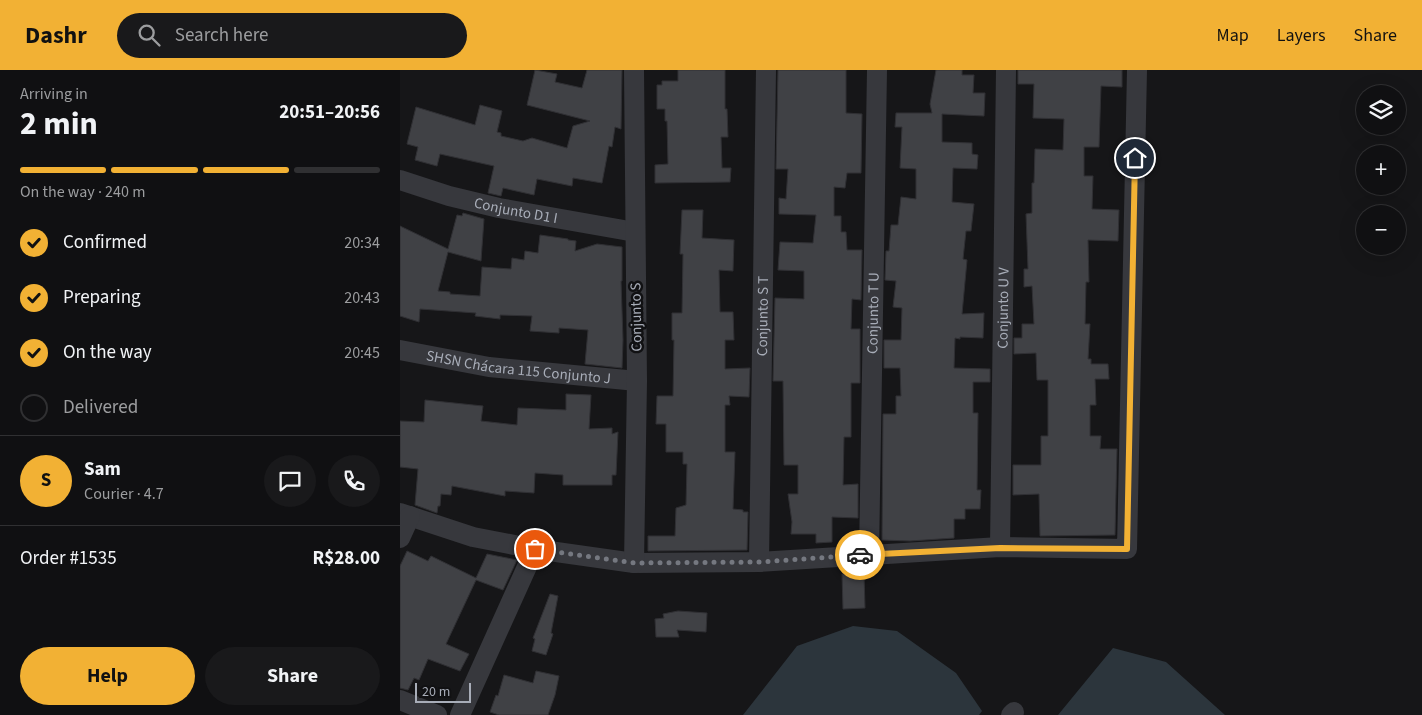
<!DOCTYPE html>
<meta charset="utf-8">
<style>
body{margin:0;font-family:"Source Sans 3",sans-serif;background:#19191b;color:#f1f3f6;height:100vh;display:flex;flex-direction:column;font-size:19px;white-space:nowrap}
*{box-sizing:border-box;margin:0}
p{font-size:16px;color:#9c9d9f}
.icon{flex:none;width:28px;height:28px;fill:none;stroke:currentColor;stroke-width:2;stroke-linecap:round;stroke-linejoin:round}
.map{position:relative;flex:1;overflow:hidden}
.side{display:flex;flex-direction:column;background:#101012;width:400px}
.side>*{flex:none}
.controls{position:absolute;left:956px;top:15px;display:grid;gap:10px}
.controls a{display:grid;place-items:center;width:50px;height:50px;border-radius:50%;background:#101012;box-shadow:0 5px 20px #0002,0 0 0 1px #303032;font-size:25px}
.scale{position:absolute;left:15px;bottom:12px;width:56px;box-sizing:border-box;padding-left:5px;border:2px solid #a8adb8;border-top:0;font-size:14px;line-height:18px;white-space:nowrap;color:#a8adb8;-webkit-text-stroke:4px #111113;paint-order:stroke}
.pin{position:absolute;display:grid;place-items:center;width:42px;height:42px;color:#fff;margin:-21px;border:2px solid #fff;border-radius:50%;box-shadow:0 1px 5px #0007}
.courier{position:absolute;display:grid;place-items:center;width:50px;height:50px;margin:-25px;border:4px solid #f2b134;border-radius:50%;background:#fff;color:#222;box-shadow:0 1px 6px #0007}
.head em{font-style:normal;font-weight:700}
.head div{display:flex;flex-direction:column-reverse}
.head{display:flex;align-items:center;justify-content:space-between;height:85px;padding:0 20px}
h1{font-size:32px;font-weight:700;line-height:38px}
.bar{display:grid;grid-template-columns:repeat(4,1fr);gap:8px 5px;align-content:center;height:60px;padding:0 20px}
.bar i{height:6px;border-radius:4px;background:#303032}
.bar .active{background:#f2b134}
.bar p{grid-column:span 4}
.line{display:flex;align-items:center;gap:12px;padding:0 20px;border-top:1px solid #303032}
.line div{flex:1}
.round{display:grid;place-items:center;flex:none;width:52px;height:52px;border-radius:26px;background:#19191b}
ol{padding:0 20px;list-style:none}
li{display:flex;align-items:center;gap:15px;height:55px}
li p{margin-inline-start:auto}
li .icon{padding:5px;border-radius:50%;background:#f2b134;color:#111;stroke-width:4}
li:last-child{color:#9c9d9f}
li i{width:28px;height:28px;border:2px solid #303032;border-radius:50%}
.button{display:flex;gap:10px;margin-top:auto;padding:10px 20px}
.button a{flex:1;height:58px;border-radius:30px;background:#f2b134;color:#111;font-size:20px;font-weight:700;line-height:58px;text-align:center}
.button a+a{background:#19191b;color:#f1f3f6}
header{display:flex;align-items:center;gap:30px;box-sizing:border-box;height:70px;padding:0 25px;background:#f2b134;color:#111}
header strong{font-size:24px}
nav{display:flex;gap:28px;margin-inline-start:auto;font-size:18px}
.search{width:350px;height:45px;background:#19191b;display:flex;align-items:center;gap:12px;box-sizing:border-box;padding:0 18px;border-radius:28px;color:#9c9d9f;font-size:19px}
main{display:flex;flex:1;min-height:0}
.map>svg:first-child{display:block}
.water{fill:#2c353c}
.building{fill:#404145;stroke:#303034}
.lines{fill:none;stroke-linecap:round;stroke-linejoin:round}
.minor{stroke:#37383d;stroke-width:20}
.done{stroke:#757880;stroke-width:5;stroke-dasharray:0 9}
.route{stroke:#f2b134;stroke-width:6}
.labels{text-anchor:middle;stroke-width:5;stroke-linejoin:round;paint-order:stroke}
.street-label{font-size:15px;fill:#a8adb8;stroke:#111113}
</style>
<header>
<strong>Dashr</strong>
<div class="search"><svg class="icon" aria-label="search" viewBox="0 0 24 24"><circle cx="10" cy="10" r="6"/><path d="M15 15l6 6"/></svg>Search here</div>
<nav><a>Map</a><a>Layers</a><a>Share</a></nav>
</header>
<main>
<section class="side">
<div class="head"><div><h1>2 min</h1><p>Arriving in</p></div><em>20:51–20:56</em></div>
<div class="bar"><i class="active"></i><i class="active"></i><i class="active"></i><i></i><p>On the way · 240 m</p></div>
<ol>
<li><svg class="icon" aria-label="check" viewBox="0 0 24 24"><path d="M5 12l5 5 9-10"/></svg>Confirmed<p>20:34</p></li>
<li><svg class="icon" aria-label="check" viewBox="0 0 24 24"><path d="M5 12l5 5 9-10"/></svg>Preparing<p>20:43</p></li>
<li><svg class="icon" aria-label="check" viewBox="0 0 24 24"><path d="M5 12l5 5 9-10"/></svg>On the way<p>20:45</p></li>
<li><i></i>Delivered</li>
</ol>
<div class="line" style="height:90px"><b class="round" style="background:#f2b134;color:#111">S</b><div><b>Sam</b><p>Courier · 4.7</p></div><a class="round"><svg class="icon" aria-label="chat" viewBox="0 0 24 24"><path d="M4 5h16v11H9l-5 4z"/></svg></a><a class="round"><svg class="icon" aria-label="phone" viewBox="0 0 24 24"><path d="M5 4h4l2 5-3 2q2 4 5 5l2-3 5 2v4C11 20 4 13 5 4z"/></svg></a></div>
<div class="line" style="height:65px"><div>Order #1535</div><b>R$28.00</b></div>
<div class="button"><a>Help</a><a>Share</a></div>
</section>
<div class="map">
<svg width="1022" height="645" viewBox="0 0 1022 645">
<rect width="100%" height="100%" fill="#161618"/>
<path class="water" d="M 453,556 L 497,561 L 556,603 L 582,641 L 579,645 L 343,645 L 397,576 Z
M 713,578 L 766,592 L 825,645 L 658,645 Z"/>
<path class="building" d="M 135,0 L 157,4 L 155,12 L 182,18 L 187,0 L 222,0 L 221,59 L 215,57 L 212,77 L 209,76 L 202,113 L 173,108 L 172,116 L 137,109 L 134,125 L 103,118 L 101,126 L 88,123 L 94,96 L 40,84 L 37,96 L 15,90 L 18,77 L 7,74 L 16,37 L 75,55 L 80,35 L 102,41 L 97,62 L 101,63 L 101,66 L 123,71 L 132,68 L 167,78 L 173,56 L 190,51 L 127,35 Z
M 278,0 L 325,0 L 325,39 L 327,39 L 328,67 L 321,67 L 322,98 L 331,98 L 330,112 L 255,113 L 255,95 L 268,94 L 267,51 L 265,51 L 265,39 L 257,39 L 257,15 L 262,15 L 262,11 L 278,11 Z
M 378,0 L 446,0 L 446,43 L 462,44 L 461,103 L 447,103 L 445,118 L 434,117 L 434,146 L 441,146 L 441,162 L 446,162 L 447,180 L 462,180 L 461,230 L 452,229 L 451,259 L 460,259 L 460,313 L 451,313 L 451,367 L 444,367 L 443,415 L 458,414 L 458,448 L 432,447 L 432,472 L 416,473 L 416,464 L 391,464 L 392,452 L 388,424 L 398,424 L 398,395 L 384,395 L 383,311 L 373,311 L 375,228 L 404,229 L 404,201 L 378,200 L 380,172 L 413,173 L 416,145 L 379,144 L 379,128 L 386,129 L 388,99 L 376,99 Z
M 536,0 L 562,0 L 562,5 L 574,5 L 573,23 L 585,23 L 584,46 L 542,44 L 542,72 L 572,73 L 572,84 L 578,85 L 577,99 L 553,98 L 552,132 L 574,134 L 571,161 L 566,161 L 563,189 L 567,190 L 562,244 L 584,243 L 583,268 L 560,267 L 560,269 L 555,268 L 554,298 L 590,299 L 590,312 L 573,312 L 573,343 L 578,343 L 577,420 L 581,420 L 580,439 L 565,439 L 565,449 L 554,449 L 554,468 L 510,471 L 482,470 L 483,344 L 496,344 L 496,326 L 501,326 L 500,298 L 484,298 L 484,270 L 501,270 L 502,238 L 493,237 L 496,211 L 485,210 L 486,181 L 489,181 L 491,155 L 498,155 L 501,127 L 516,129 L 516,99 L 500,98 L 502,57 L 495,57 L 496,43 L 532,43 L 530,34 Z
M 618,0 L 722,0 L 722,17 L 701,16 L 699,77 L 684,77 L 684,106 L 693,106 L 692,139 L 719,140 L 718,171 L 688,170 L 689,212 L 686,212 L 685,254 L 690,254 L 688,289 L 691,289 L 691,294 L 708,294 L 709,309 L 695,309 L 696,335 L 690,335 L 690,366 L 701,366 L 700,379 L 717,379 L 715,465 L 640,466 L 639,424 L 613,425 L 613,395 L 641,395 L 641,366 L 648,366 L 648,310 L 637,310 L 636,283 L 614,284 L 614,268 L 622,268 L 622,254 L 634,254 L 632,216 L 624,217 L 624,199 L 628,199 L 626,144 L 632,143 L 632,113 L 634,113 L 635,79 L 663,80 L 664,49 L 633,48 L 634,14 L 618,14 Z
M 282,140 L 303,140 L 302,168 L 334,170 L 333,201 L 319,200 L 320,242 L 333,242 L 334,270 L 325,270 L 325,299 L 350,298 L 349,327 L 329,326 L 330,335 L 325,335 L 325,382 L 335,382 L 333,439 L 343,440 L 343,442 L 348,442 L 347,480 L 248,481 L 248,466 L 275,466 L 276,438 L 286,435 L 287,394 L 283,394 L 283,382 L 266,382 L 266,354 L 256,354 L 257,326 L 273,326 L 274,270 L 272,270 L 272,243 L 282,243 L 283,184 L 280,184 Z
M 63,143 L 84,149 L 81,191 L 48,182 L 38,221 L 50,222 L 50,224 L 80,226 L 82,197 L 111,199 L 112,188 L 124,190 L 125,181 L 138,183 L 140,165 L 168,169 L 168,170 L 176,171 L 175,181 L 197,174 L 222,177 L 222,211 L 221,211 L 223,270 L 222,298 L 185,294 L 188,260 L 159,258 L 159,263 L 130,261 L 132,246 L 100,245 L 100,249 L 75,246 L 76,243 L 20,239 L 19,252 L 0,246 L 0,156 L 48,179 L 57,145 L 62,146 Z
M 166,324 L 191,325 L 189,359 L 212,358 L 212,364 L 218,362 L 216,405 L 212,405 L 212,415 L 163,415 L 163,405 L 135,403 L 134,423 L 105,421 L 105,426 L 52,416 L 51,425 L 41,424 L 40,436 L 38,436 L 37,443 L 15,435 L 18,399 L 0,397 L 0,351 L 24,352 L 25,330 L 83,336 L 81,351 L 117,355 L 118,338 L 166,340 Z
M 7,481 L 28,491 L 31,486 L 76,508 L 87,484 L 117,490 L 103,520 L 76,510 L 46,574 L 69,584 L 60,601 L 28,589 L 19,610 L 14,608 L 8,620 L 0,618 L 0,496 Z
M 442,504 L 464,504 L 465,538 L 443,539 Z
M 150,524 L 158,526 L 151,563 L 153,564 L 146,585 L 132,581 L 135,569 L 133,568 Z
M 278,541 L 307,543 L 306,562 L 277,560 L 279,567 L 256,567 L 255,549 L 264,548 L 263,544 Z
M 136,601 L 159,606 L 155,625 L 148,645 L 99,645 L 90,642 L 96,625 L 98,626 L 104,605 L 133,613 Z"/>
<g class="lines">
<g class="minor">
<path id="s1" d="M 0,110 L 49,126 L 99,138 L 235,162"/>
<path id="s2" d="M 0,280 L 89,297 L 237,311"/>
<path d="M 0,443 L 73,467 L 135,479 L 234,493 L 359,492 L 600,477 L 727,479 L 737,0"/>
<path d="M 0,468 L 10,446"/>
<path id="s3" d="M 600,477 L 606,0"/>
<path id="s4" d="M 469,485 L 477,0"/>
<path id="s5" d="M 359,492 L 366,0"/>
<path d="M 234,493 L 237,311 L 234,0"/>
<path d="M 0,630 L 37,645"/>
<path d="M 60,645 L 135,479"/>
<path d="M 611,645 L 614,642"/>
</g>
</g>
<g class="lines">
<path class="done" d="M 135,479 L 234,493 L 359,492 L 460,485"/>
<path class="route" d="M 460,485 L 600,478 L 727,479 L 735,88"/>
</g>
<g class="labels">
<g class="street-label">
<text dy="5" stroke="none"><textPath href="#s1" startOffset="120">Conjunto D1 I</textPath></text>
<text dy="5" stroke="none"><textPath href="#s3" startOffset="239">Conjunto U V</textPath></text>
<text dy="5" stroke="none"><textPath href="#s4" startOffset="242">Conjunto T U</textPath></text>
<text dy="5" stroke="none"><textPath href="#s5" startOffset="246">Conjunto S T</textPath></text>
<text transform="translate(236 247) rotate(-91)" y="5">Conjunto S</text>
<text dy="5" stroke="none"><textPath href="#s2" startOffset="120">SHSN Chácara 115 Conjunto J</textPath></text>
</g>
</g>
</svg>
<div class="controls">
<a><svg class="icon" aria-label="layers" viewBox="0 0 24 24"><path d="M12 4l9 5-9 5-9-5zM3 14l9 5 9-5"/></svg></a>
<a>+</a>
<a>−</a>
</div>
<div class="scale">20 m</div>
<div class="pin" style="left:135px;top:479px;background:#ea580c"><svg class="icon" aria-label="bag" viewBox="0 0 24 24"><path d="M5 8h14l-1 12H6zM9 8a3 3 0 0 1 6 0"/></svg></div>
<div class="pin" style="left:735px;top:88px;background:#1f2937"><svg class="icon" aria-label="home" viewBox="0 0 24 24"><path d="M3 11l9-7 9 7M6 9v11h12V9"/></svg></div>
<div class="courier" style="left:460px;top:485px"><svg class="icon" aria-label="car" viewBox="0 0 24 24"><path d="M5 17H2v-5l4-1 3-4h7l3 4 3 1v5h-3M9 17h6M6 11h13"/><circle cx="7" cy="17" r="2"/><circle cx="17" cy="17" r="2"/></svg></div>
</div>
</main>
